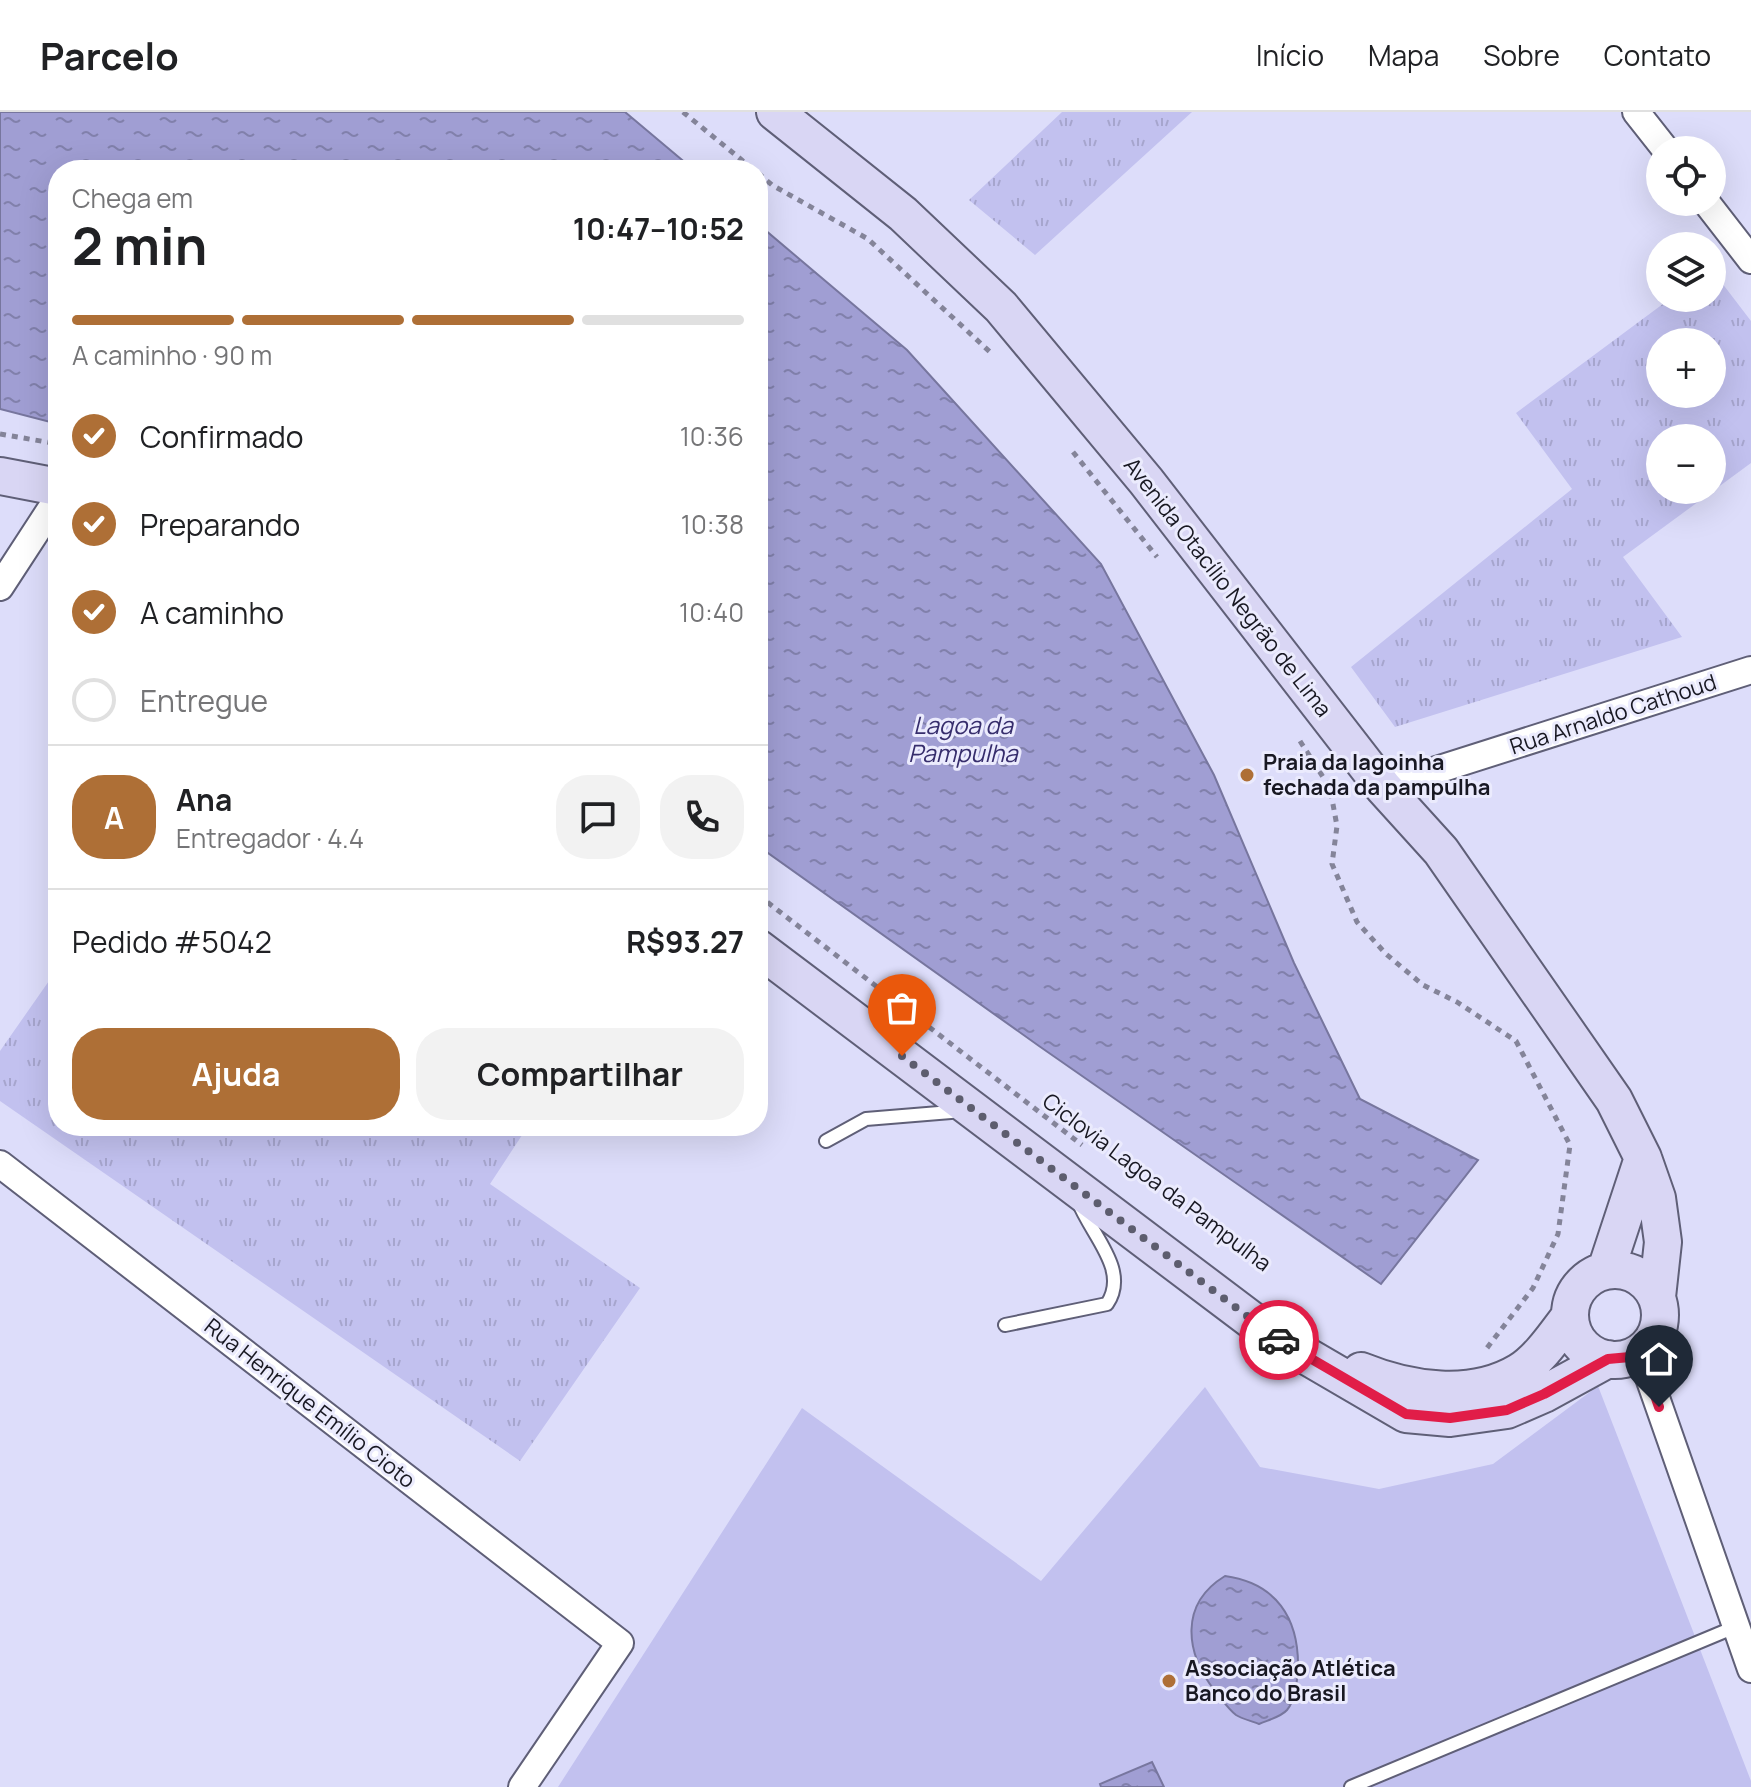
<!DOCTYPE html>
<html lang="pt">
<meta charset="utf-8">
<style>
body{margin:0;font-family:Manrope,sans-serif;background:#f2f2f2;color:#202124;height:100vh;display:flex;flex-direction:column;font-size:30px;white-space:nowrap}
*{box-sizing:border-box;margin:0}
p{font-size:26px;color:#757577}
.icon{flex:none;width:44px;height:44px;fill:none;stroke:currentColor;stroke-width:2;stroke-linecap:round;stroke-linejoin:round}
.map{position:relative;flex:1;overflow:hidden}
.drawer{position:absolute;left:48px;top:48px;width:720px;height:976px;display:flex;flex-direction:column;background:#fff;border-radius:32px;box-shadow:0 8px 32px #0002}
.drawer>*{flex:none}
.fabs{position:absolute;left:1646px;top:24px;display:grid;gap:16px}
.fabs a{display:grid;place-items:center;width:80px;height:80px;border-radius:50%;background:#fff;box-shadow:0 8px 32px #0002;font-size:40px}
.pin{position:absolute;display:grid;place-items:center;width:68px;height:68px;color:#fff;margin:-82px -34px;border-radius:50% 50% 50% 0;rotate:-45deg;box-shadow:0 0 8px #0007}
.pin .icon{rotate:45deg}
.courier{position:absolute;display:grid;place-items:center;width:80px;height:80px;margin:-40px;border:6px solid #e11d48;border-radius:50%;background:#fff;color:#222;box-shadow:0 2px 10px #0007}
.headline em{font-style:normal;font-weight:700}
.headline div{display:flex;flex-direction:column-reverse}
.headline{display:flex;align-items:center;justify-content:space-between;height:136px;padding:0 24px}
h1{font-size:52px;font-weight:700;line-height:60px}
.bar{display:grid;grid-template-columns:repeat(4,1fr);gap:12px 8px;align-content:center;height:96px;padding:0 24px}
.bar i{height:10px;border-radius:6px;background:#e0e0e0}
.bar .active{background:#ae6f36}
.bar p{grid-column:span 4}
.line{display:flex;align-items:center;gap:20px;padding:0 24px;border-top:2px solid #e0e0e0}
.line div{flex:1}
.round{display:grid;place-items:center;flex:none;width:84px;height:84px;border-radius:32px;background:#f2f2f2}
ol{padding:0 24px;list-style:none}
li{display:flex;align-items:center;gap:24px;height:88px}
li p{margin-inline-start:auto}
li .icon{padding:8px;border-radius:50%;background:#ae6f36;color:#fff;stroke-width:4}
li:last-child{color:#757577}
li i{width:44px;height:44px;border:4px solid #e0e0e0;border-radius:50%}
.cta{display:flex;gap:16px;margin-top:auto;padding:16px 24px}
.cta a{flex:1;height:92px;border-radius:32px;background:#ae6f36;color:#fff;font-size:32px;font-weight:700;line-height:92px;text-align:center}
.cta a+a{background:#f2f2f2;color:#202124}
header{display:flex;align-items:center;gap:48px;box-sizing:border-box;height:112px;padding:0 40px;background:#fff;border-bottom:2px solid #e0e0e0}
header strong{font-size:38px}
nav{display:flex;gap:44px;margin-inline-start:auto;font-size:28px}
.map>svg:first-child{display:block}
.grass{fill:url(#grass-tufts);fill-rule:evenodd}
.garden{fill:#c2c1ef}
.water{fill:url(#water-ripples);stroke:#77769e;stroke-width:2}
.lines{fill:none;stroke-linecap:round;stroke-linejoin:round}
.lane-casing{stroke:#5f5f77;stroke-width:16}
.street-casing{stroke:#5f5f77;stroke-width:30}
.secondary-casing{stroke:#5f5f77;stroke-width:40}
.path{stroke:#848499;stroke-width:5;stroke-dasharray:6 6;stroke-linecap:butt}
.lane{stroke:#fff;stroke-width:12}
.street{stroke:#fff;stroke-width:26}
.secondary{stroke:#d9d6f4;stroke-width:36}
.done{stroke:#5d5d6e;stroke-width:8;stroke-dasharray:0 14.4}
.route{stroke:#e11d48;stroke-width:10}
.poi-dot{fill:#ae6f36;stroke:#ebebfd;stroke-width:3}
.labels{text-anchor:middle;stroke-width:6;stroke-linejoin:round;paint-order:stroke}
.street-label{font-size:22px;fill:#181822;stroke:#ebebfd}
.poi-label{font-size:22px;font-weight:bold;fill:#181822;stroke:#ebebfd;text-anchor:start}
.water-label{font-size:24px;font-style:italic;fill:#362d6c;stroke:#ebebfd}
</style>
<header>
<strong>Parcelo</strong>
<nav><a>Início</a><a>Mapa</a><a>Sobre</a><a>Contato</a></nav>
</header>
<div class="map">
<svg width="1751" height="1675" viewBox="0 0 1751 1675">
<defs>
<pattern id="grass-tufts" width="24" height="20" patternUnits="userSpaceOnUse" patternTransform="scale(2)"><rect width="24" height="20" fill="#c2c1ef"/><path d="M3 7l-1-3M5 7V3M7 7l1-3M15 17l-1-3M17 17v-4M19 17l1-3" fill="none" stroke="#a6a5cd"/></pattern>
<pattern id="water-ripples" width="26" height="14" patternUnits="userSpaceOnUse" patternTransform="scale(2)"><rect width="26" height="14" fill="#a09ed3"/><path d="M2 4q2-2 4 0t4 0M15 11q2-2 4 0t4 0" fill="none" stroke="#8180ab"/></pattern>
</defs>
<rect width="100%" height="100%" fill="#ddddfa"/>
<path class="grass" d="M 1062,0 L 1192,0 L 1035,143 L 969,88 Z
M 1712,158 L 1751,209 L 1751,351 L 1623,445 L 1682,525 L 1395,615 L 1351,555 L 1572,377 L 1516,301 L 1671,186 L 1712,186 ZM 1660,230 L 1712,230 L 1712,282 L 1660,282 ZM 1712,326 L 1712,378 L 1660,378 L 1660,326 Z
M 58,856 L 58,1014 L 528,1014 L 490,1072 L 640,1176 L 520,1349 L 0,989 L 0,939 Z"/>
<path class="garden" d="M 1598,1274 L 1751,1669 L 1751,1675 L 558,1675 L 802,1296 L 1041,1469 L 1205,1275 L 1260,1355 L 1379,1377 L 1493,1352 Z"/>
<path class="water" d="M 0,0 L 625,0 L 694,58 L 58,58 L 58,312 L 0,297 Z
M 758,112 L 907,238 L 1101,452 L 1214,663 L 1294,851 L 1360,987 L 1478,1048 L 1381,1172 L 1039,934 L 758,734 Z
M 1225,1464 C 1276,1471 1299,1506 1298,1556 C 1297,1569 1296,1587 1287,1598 C 1281,1605 1268,1608 1259,1612 C 1252,1609 1242,1607 1236,1603 C 1228,1597 1221,1586 1215,1579 C 1185,1541 1179,1492 1225,1464 Z
M 1152,1650 L 1164,1675 L 1101,1675 L 1100,1672 Z"/>
<g class="lines">
<defs>
<path id="lane" d="M 826,1029 L 866,1007 L 951,1000 L 958,995
M 1005,1213 L 1107,1192 C 1130,1158 1091,1123 1078,1089
M 1351,1675 L 1735,1515"/>
<path id="street" d="M 1636,0 L 1666,38
M 1706,90 L 1751,148
M 0,475 L 58,386
M 1383,675 L 1751,558
M 0,1052 L 620,1531 L 522,1675
M 1640,1240 L 1751,1557"/>
<path id="secondary" d="M 775,0 L 903,102 L 1001,195 L 1146,369 L 1383,675 L 1441,739 L 1614,988 L 1643,1046 L 1657,1086 L 1663,1130 L 1657,1185
M 0,364 L 58,375
M 758,836 L 1274,1225 L 1406,1302 L 1450,1306 L 1507,1298 L 1544,1282 L 1608,1247
M 1606,1158 L 1643,1046
M1570 1203a45 45 0 1 1 90 0a45 45 0 1 1-90 0Z
M 1361,1259 C 1410,1279 1472,1288 1519,1260 C 1540,1247 1556,1222 1570,1204"/>
</defs>
<use href="#lane" class="lane-casing"/>
<use href="#street" class="street-casing"/>
<use href="#secondary" class="secondary-casing"/>
<path class="path" d="M 683,0 L 754,58
M 758,61 L 772,73 L 868,127 L 990,240
M 0,322 L 58,332
M 1073,340 L 1157,445
M 1300,629 L 1330,676 L 1337,714 L 1332,752 L 1357,810 L 1386,842 L 1423,873 L 1457,890 L 1516,929 L 1570,1033 L 1558,1122 L 1533,1176 L 1487,1236
M 758,783 L 1082,1033"/>
<use href="#lane" class="lane"/>
<use href="#street" class="street"/>
<use href="#secondary" class="secondary"/>
</g>
<g class="lines">
<path class="done" d="M 902,944 L 1279,1228"/>
<path class="route" d="M 1279,1228 L 1406,1302 L 1450,1306 L 1507,1298 L 1544,1282 L 1608,1247 L 1630,1245 L 1640,1240 L 1659,1295"/>
</g>
<g class="poi-dot">
<circle cx="1247" cy="663" r="8"/>
<circle cx="1169" cy="1569" r="8"/>
</g>
<g class="labels">
<g class="street-label">
<text transform="translate(1228 475) rotate(52)" y="8">Avenida Otacílio Negrão de Lima</text>
<text transform="translate(1613 602) rotate(-18)" y="8">Rua Arnaldo Cathoud</text>
<text transform="translate(1157 1070) rotate(37)" y="8">Ciclovia Lagoa da Pampulha</text>
<text transform="translate(310 1291) rotate(38)" y="8">Rua Henrique Emílio Cioto</text>
</g>
<g class="poi-label">
<text x="1263" y="658">Praia da lagoinha<tspan x="1263" dy="25">fechada da pampulha</tspan></text>
<text x="1185" y="1564">Associação Atlética<tspan x="1185" dy="25">Banco do Brasil</tspan></text>
</g>
<g class="water-label">
<text x="963" y="622">Lagoa da<tspan x="963" dy="28">Pampulha</tspan></text>
</g>
</g>
</svg>
<div class="fabs">
<a><svg class="icon" aria-label="locate" viewBox="0 0 24 24"><circle cx="12" cy="12" r="6"/><path d="M12 2v4M12 18v4M2 12h4M18 12h4"/></svg></a>
<a><svg class="icon" aria-label="layers" viewBox="0 0 24 24"><path d="M12 4l9 5-9 5-9-5zM3 14l9 5 9-5"/></svg></a>
<a>+</a>
<a>−</a>
</div>
<div class="pin" style="left:902px;top:944px;background:#ea580c"><svg class="icon" aria-label="bag" viewBox="0 0 24 24"><path d="M5 8h14l-1 12H6zM9 8a3 3 0 0 1 6 0"/></svg></div>
<div class="pin" style="left:1659px;top:1295px;background:#1f2937"><svg class="icon" aria-label="home" viewBox="0 0 24 24"><path d="M3 11l9-7 9 7M6 9v11h12V9"/></svg></div>
<div class="courier" style="left:1279px;top:1228px"><svg class="icon" aria-label="car" viewBox="0 0 24 24"><path d="M5 17H2v-5l4-1 3-4h7l3 4 3 1v5h-3M9 17h6M6 11h13"/><circle cx="7" cy="17" r="2"/><circle cx="17" cy="17" r="2"/></svg></div>
<section class="drawer">
<div class="headline"><div><h1>2 min</h1><p>Chega em</p></div><em>10:47–10:52</em></div>
<div class="bar"><i class="active"></i><i class="active"></i><i class="active"></i><i></i><p>A caminho · 90 m</p></div>
<ol>
<li><svg class="icon" aria-label="check" viewBox="0 0 24 24"><path d="M5 12l5 5 9-10"/></svg>Confirmado<p>10:36</p></li>
<li><svg class="icon" aria-label="check" viewBox="0 0 24 24"><path d="M5 12l5 5 9-10"/></svg>Preparando<p>10:38</p></li>
<li><svg class="icon" aria-label="check" viewBox="0 0 24 24"><path d="M5 12l5 5 9-10"/></svg>A caminho<p>10:40</p></li>
<li><i></i>Entregue</li>
</ol>
<div class="line" style="height:144px"><b class="round" style="background:#ae6f36;color:#fff">A</b><div><b>Ana</b><p>Entregador · 4.4</p></div><a class="round"><svg class="icon" aria-label="chat" viewBox="0 0 24 24"><path d="M4 5h16v11H9l-5 4z"/></svg></a><a class="round"><svg class="icon" aria-label="phone" viewBox="0 0 24 24"><path d="M5 4h4l2 5-3 2q2 4 5 5l2-3 5 2v4C11 20 4 13 5 4z"/></svg></a></div>
<div class="line" style="height:104px"><div>Pedido #5042</div><b>R$93.27</b></div>
<div class="cta"><a>Ajuda</a><a>Compartilhar</a></div>
</section>
</div>
